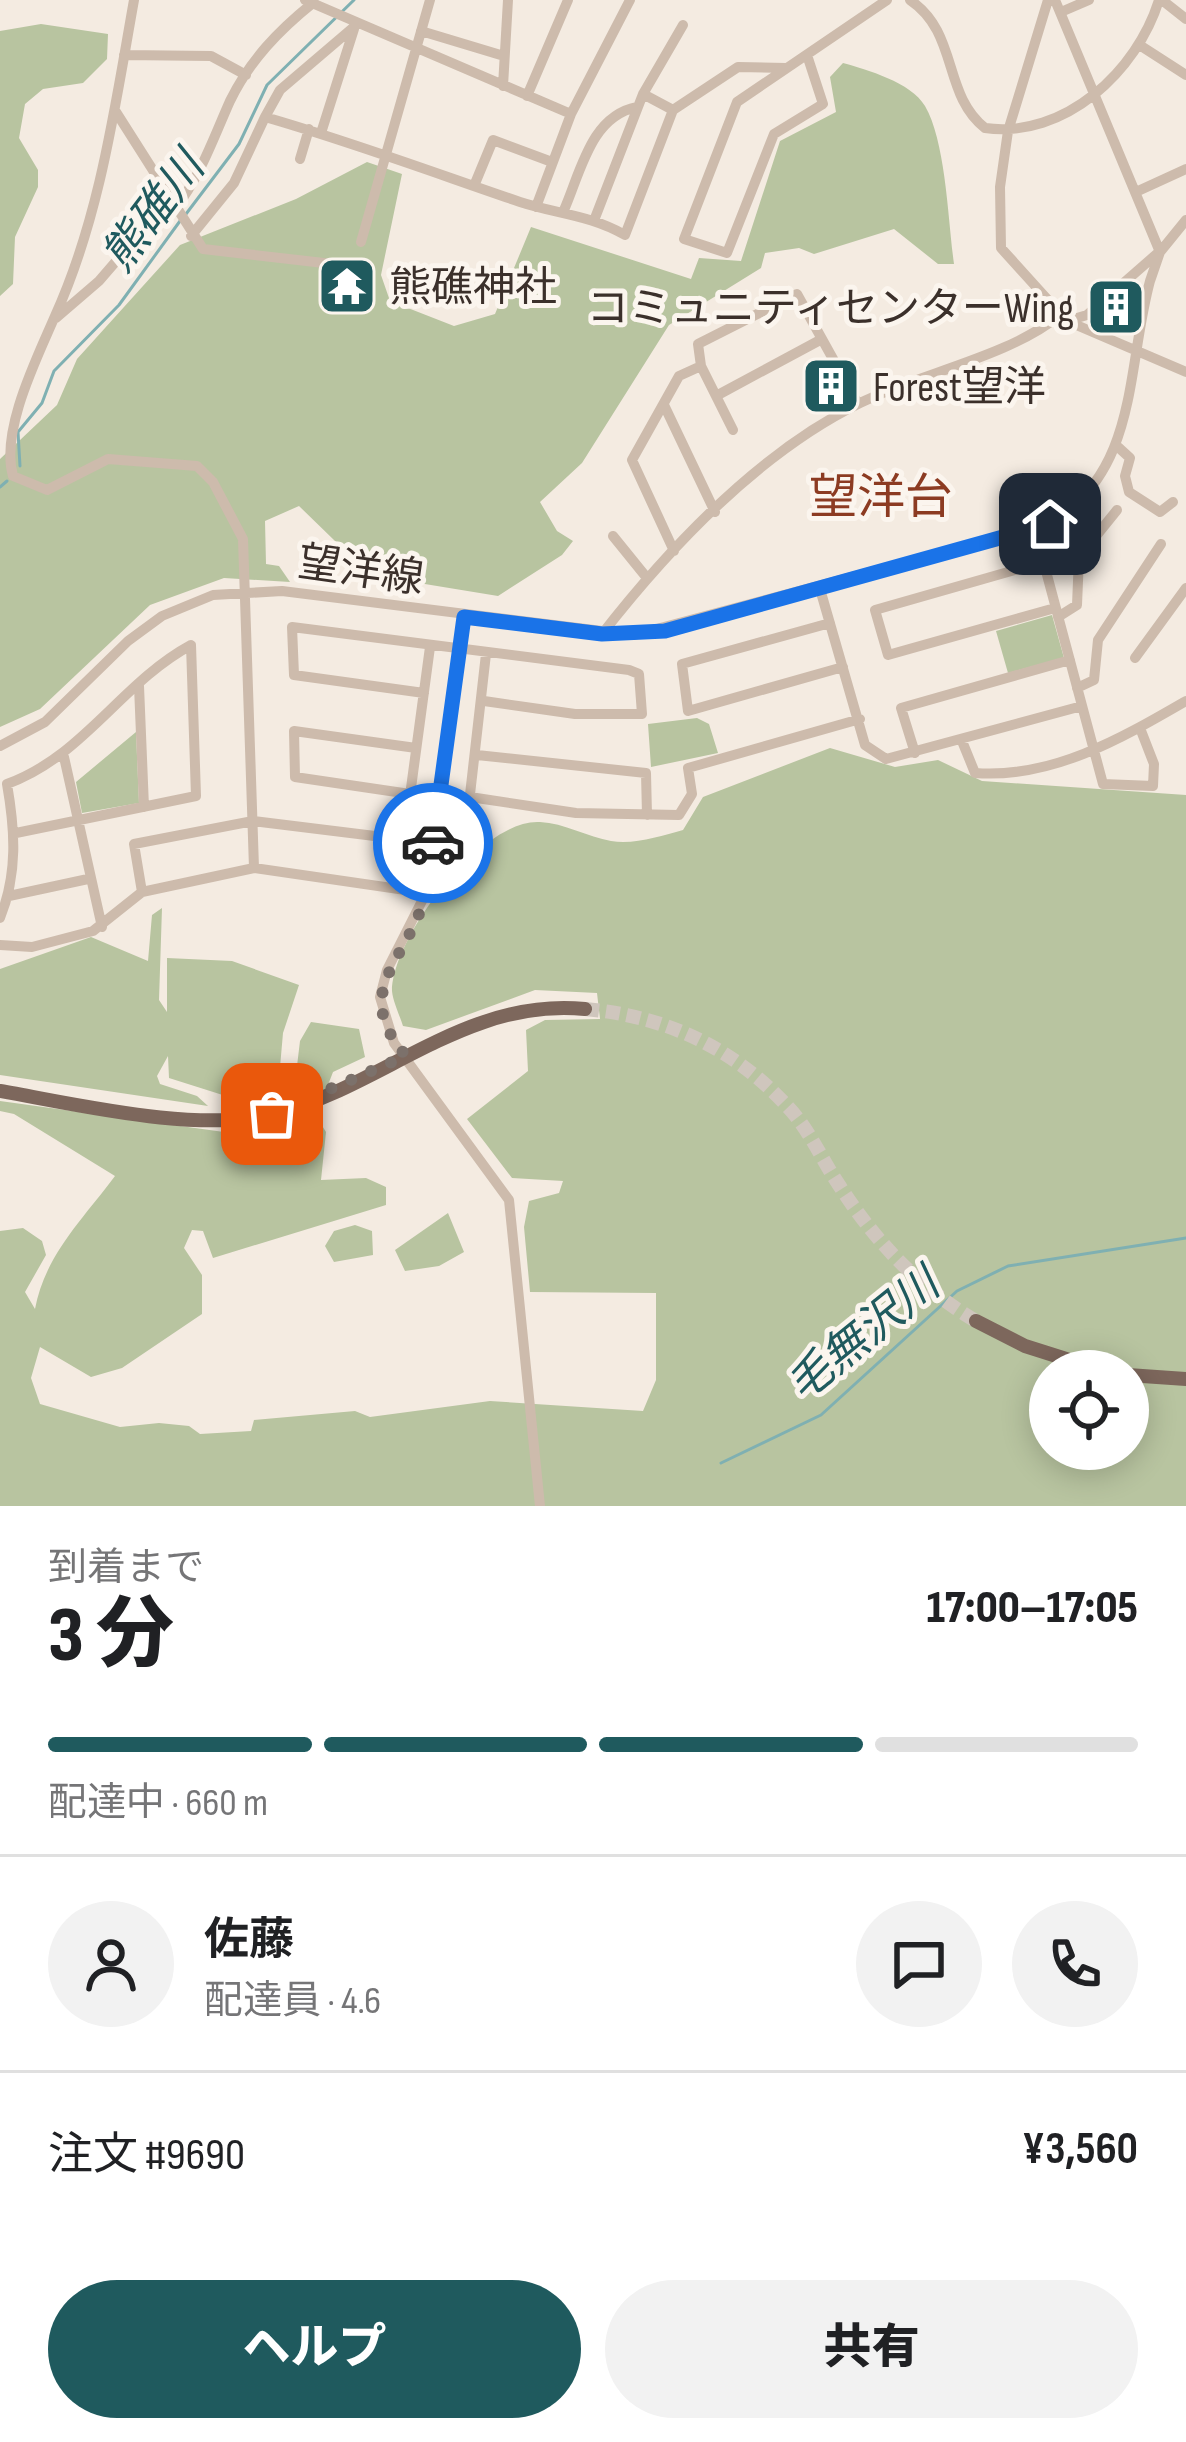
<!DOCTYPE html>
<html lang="ja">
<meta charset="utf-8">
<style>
body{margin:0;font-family:"Sofia Sans Condensed","Noto Sans JP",sans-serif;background:#f2f2f2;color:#202124;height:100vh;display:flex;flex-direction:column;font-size:45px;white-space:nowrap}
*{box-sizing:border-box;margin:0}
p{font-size:39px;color:#757577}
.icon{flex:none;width:66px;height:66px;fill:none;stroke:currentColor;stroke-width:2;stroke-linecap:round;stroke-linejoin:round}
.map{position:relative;height:1506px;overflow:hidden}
.drawer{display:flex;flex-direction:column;background:#fff;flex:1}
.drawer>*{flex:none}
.buttons{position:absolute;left:1029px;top:1350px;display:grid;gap:24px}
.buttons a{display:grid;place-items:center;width:120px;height:120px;border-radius:50%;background:#fff;box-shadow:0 6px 30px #0003;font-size:60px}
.pin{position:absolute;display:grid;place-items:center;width:102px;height:102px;color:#fff;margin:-51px;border-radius:24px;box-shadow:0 6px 18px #0006}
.courier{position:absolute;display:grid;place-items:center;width:120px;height:120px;margin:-60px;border:9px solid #1a73e8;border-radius:50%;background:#fff;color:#222;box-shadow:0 3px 15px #0007}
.overview em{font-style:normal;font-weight:800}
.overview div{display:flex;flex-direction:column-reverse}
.overview{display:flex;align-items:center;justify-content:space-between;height:204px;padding:0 48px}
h1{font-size:78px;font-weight:800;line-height:90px}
.bar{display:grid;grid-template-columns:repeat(4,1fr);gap:18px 12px;align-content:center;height:144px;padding:0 48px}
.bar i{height:15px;border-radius:9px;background:#e0e0e0}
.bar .current{background:#1f5a5e}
.bar p{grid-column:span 4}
.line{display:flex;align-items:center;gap:30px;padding:0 48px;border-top:3px solid #e0e0e0}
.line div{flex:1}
.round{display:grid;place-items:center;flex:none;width:126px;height:126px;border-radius:63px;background:#f2f2f2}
.cta{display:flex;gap:24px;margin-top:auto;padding:24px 48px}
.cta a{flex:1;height:138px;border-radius:72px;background:#1f5a5e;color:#fff;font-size:48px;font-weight:800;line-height:138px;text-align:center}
.cta a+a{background:#f2f2f2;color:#202124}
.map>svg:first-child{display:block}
.green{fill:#b8c4a0;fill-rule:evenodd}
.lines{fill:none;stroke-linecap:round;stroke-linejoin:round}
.stream{stroke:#7fb0b2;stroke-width:3}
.major-tunnel{stroke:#cfc6bd;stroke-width:14;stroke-dasharray:14 7;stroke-linecap:butt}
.minor{stroke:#cdbbac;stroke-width:10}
.major{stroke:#7d675c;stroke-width:14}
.done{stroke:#7c716b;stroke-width:12;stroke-dasharray:0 21.6}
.route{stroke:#1a73e8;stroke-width:15}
.labels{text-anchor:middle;stroke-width:10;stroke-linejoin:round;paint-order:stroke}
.poi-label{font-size:42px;fill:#3b302b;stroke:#fbf5ee;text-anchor:start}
.street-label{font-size:42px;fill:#3b302b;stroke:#fbf5ee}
.water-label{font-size:45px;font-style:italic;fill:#1f5a5e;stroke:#fbf5ee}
.quarter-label{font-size:48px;fill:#8c3b22;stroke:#fbf5ee}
</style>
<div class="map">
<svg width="1186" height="1506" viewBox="0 0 1186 1506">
<rect width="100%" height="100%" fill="#f4ebe1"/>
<path class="green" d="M 41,24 L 108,34 L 107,59 L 83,83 L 43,89 L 25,104 L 19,138 L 38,170 L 38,187 L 15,237 L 13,284 L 0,296 L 0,31 Z
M 843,63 C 867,70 911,82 925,106 C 946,142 948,221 954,264 L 938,264 L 894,229 L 814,254 L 799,248 L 765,253 L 761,268 L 669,325 L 582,463 L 540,502 L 557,531 L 573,541 L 562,555 L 498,596 L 370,575 L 299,506 L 265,521 L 266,564 L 279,566 L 290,582 L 224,578 L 150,605 L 40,709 L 0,727 L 0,459 L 57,405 L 77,359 L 180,245 L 296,199 L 367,162 L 402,174 L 381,275 L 390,301 L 454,326 L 495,314 L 531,227 L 691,279 L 699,258 L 741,261 L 780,141 L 836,112 L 830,77 Z
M 1052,615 L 1064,658 L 1008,673 L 996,631 Z
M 697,718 L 709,724 L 718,753 L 651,767 L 648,724 Z
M 136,732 L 139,803 L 82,813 L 76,782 Z
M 830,748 L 895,767 L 938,760 L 982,781 L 1186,795 L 1186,1506 L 0,1506 L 0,1231 L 23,1228 L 42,1241 L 46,1255 L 25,1292 L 35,1309 C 45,1255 83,1219 115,1176 L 14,1114 L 0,1111 L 0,1101 L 224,1132 L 290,1124 L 300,1041 L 311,1022 L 359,1029 L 365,1057 L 333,1072 L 316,1116 L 326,1132 L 321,1180 L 366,1178 L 386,1187 L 386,1205 L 213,1258 L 203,1231 L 192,1230 L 184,1248 L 202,1275 L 202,1314 L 122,1368 L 91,1377 L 40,1347 L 31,1378 L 40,1404 L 120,1427 L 159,1423 L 189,1426 L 200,1434 L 251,1431 L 254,1420 L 355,1411 L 370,1417 L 490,1401 L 643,1411 L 656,1380 L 656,1293 L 530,1292 L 524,1227 L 529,1201 L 559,1193 L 563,1181 L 512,1178 L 467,1119 L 528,1071 L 526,1030 L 545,1020 L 600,1019 L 597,993 L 535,990 L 426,1030 L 403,1026 C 400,1016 393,1002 392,991 C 392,938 482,818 540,822 C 564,823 588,837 611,841 C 634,845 661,836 683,830 L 703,797 ZM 1050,1371 L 1128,1371 L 1128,1449 L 1050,1449 Z
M 162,908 L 159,1000 L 167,1012 L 167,958 L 232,961 L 299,985 L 283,1033 L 278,1090 L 229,1097 L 169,1078 L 168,1056 L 157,1076 L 160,1084 L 197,1096 L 208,1106 L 0,1075 L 0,969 L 91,937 L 148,961 L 152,915 Z
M 448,1213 L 464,1252 L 439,1266 L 405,1271 L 395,1250 Z
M 355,1225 L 372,1231 L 373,1255 L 334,1262 L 325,1246 L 334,1231 Z"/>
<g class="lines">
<path class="stream" d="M 186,214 L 239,144 L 267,85 L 354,0
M 20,466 L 18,432 L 42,403 L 54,371 L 119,305 L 180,221
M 0,487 L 7,481
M 721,1463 L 821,1415 L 957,1291 L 1008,1266 L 1186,1238"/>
<path class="major-tunnel" d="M 585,1009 C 665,1016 733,1047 788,1107 C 809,1129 822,1160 839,1185 C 875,1241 918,1287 976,1321"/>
<path class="minor" d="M 134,0 C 115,106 100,217 55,316 C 37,358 0,431 13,476 L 47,490 L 108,459 L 197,466 L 213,482 L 243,539 L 254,868
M 305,0 L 571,114
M 910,0 C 959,33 942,94 985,128 C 1065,139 1137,71 1159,0
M 1048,0 L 1008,131 L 1000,187 L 1001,248 L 1067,321 L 1186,372
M 1055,0 L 1160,252
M 1162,0 L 1186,19
M 1061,12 L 1089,0
M 421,31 L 504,56
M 1141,46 L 1186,75
M 124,55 L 211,56 L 246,75
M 807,55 L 823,104 L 774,134 L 727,253 L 684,239 L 737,102 L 887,0
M 503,86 L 508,0
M 643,94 L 673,110
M 527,96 L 568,0
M 116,112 L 203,249 L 341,265
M 265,117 L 280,90 L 355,26
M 321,133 L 354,29
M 300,159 L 309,129
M 474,186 L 493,140 L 552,162
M 1138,191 L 1186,169
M 536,207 L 571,114 L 630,0
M 175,209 C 201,175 213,139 230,101 C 250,60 279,30 314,2
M 564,210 C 581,171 591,116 637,107
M 595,218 L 643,94 L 683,25
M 191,236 L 234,183 L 265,117 C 352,142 435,173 520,202 C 557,214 590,215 625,235 L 673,110 L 738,67 L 786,68
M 361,242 L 430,0
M 56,318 L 99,281 L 168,201
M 1067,321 L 1087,315 L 1159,252
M 716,396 L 822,339
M 664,405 L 715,512
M 733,430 L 701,366 L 698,344 L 797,294 L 858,404
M 1118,447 L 1130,458 L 1125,476 L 1129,492 L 1160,512 L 1173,502
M 1035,530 L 1103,784 L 1153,786 L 1154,764 L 1140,728
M 613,536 L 647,578
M 674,551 L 632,460 L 679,376 L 701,366
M 1043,562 L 875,610 L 888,655 L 1055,608
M 820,589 L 865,745 L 886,759 L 1082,706
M 464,617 L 426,893 L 387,970 L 380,997 L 394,1043 L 509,1200 L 540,1506
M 1058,617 L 1077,605 L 1079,557 L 1117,510
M 830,623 L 682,664 L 688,711 L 843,667
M 602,634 C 670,547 758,453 860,403 C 921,373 1008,357 1060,315
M 1135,658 L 1186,588
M 139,686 L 144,807
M 1077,688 L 1094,680 L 1098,640 L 1161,544
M 424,693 L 294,675 L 292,627 L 629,670 L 639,674 L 642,714 L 575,714 L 484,701
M 962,741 L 975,773 C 1052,779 1122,738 1186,701
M 0,746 L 45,722 L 128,641 L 162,616 L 213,595 L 282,591 L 634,635 L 1050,524 C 1139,469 1126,370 1150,281 L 1160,252 L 1186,220
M 915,753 L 901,708 L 1070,660
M 477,755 L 646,773 L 647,815
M 64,757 L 102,927
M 410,794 L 295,777 L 294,731 L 416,748
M 470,797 L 576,813 L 679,815 L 692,794 L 688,768 L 860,719
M 404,840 L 430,647
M 142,892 L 134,844 L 253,821 L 464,847 L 486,654
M 9,896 L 88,879
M 0,918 C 18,873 15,830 7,784 C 84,756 121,683 191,645 L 196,796 L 16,833
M 0,945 L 32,947 L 93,931 L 142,892 L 254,868 L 426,893"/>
<path class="major" d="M 0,1091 C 80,1105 196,1133 275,1114 C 383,1086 467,997 585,1009
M 976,1321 L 1025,1346 L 1104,1371
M 1128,1375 L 1186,1379"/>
</g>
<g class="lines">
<path class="done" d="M 272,1114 L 406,1056 C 353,994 400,966 421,909 C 429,888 430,865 433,843"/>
<path class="route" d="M 433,843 L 464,617 L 602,634 L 665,631 L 1050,524"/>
</g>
<defs>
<symbol id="temple-square" viewBox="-11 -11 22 22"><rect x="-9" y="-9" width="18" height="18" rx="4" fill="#1f5a5e" stroke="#fbf5ee"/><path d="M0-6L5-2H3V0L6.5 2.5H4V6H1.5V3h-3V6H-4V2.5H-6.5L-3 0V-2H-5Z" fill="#fff"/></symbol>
<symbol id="building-square" viewBox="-11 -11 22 22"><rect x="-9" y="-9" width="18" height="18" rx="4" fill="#1f5a5e" stroke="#fbf5ee"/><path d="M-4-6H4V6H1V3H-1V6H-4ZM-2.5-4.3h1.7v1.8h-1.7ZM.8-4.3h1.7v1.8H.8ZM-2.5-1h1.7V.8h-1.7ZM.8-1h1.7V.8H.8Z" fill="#fff"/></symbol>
</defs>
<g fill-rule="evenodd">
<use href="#temple-square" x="314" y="253" width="66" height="66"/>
<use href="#building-square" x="1083" y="274" width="66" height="66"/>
<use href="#building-square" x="798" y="353" width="66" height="66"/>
</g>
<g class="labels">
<g class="poi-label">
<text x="389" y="301">熊礁神社</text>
<text x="1074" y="322" text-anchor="end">コミュニティセンターWing</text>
<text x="873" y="401">Forest望洋</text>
</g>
<g class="street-label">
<text transform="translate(361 569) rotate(8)" y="15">望洋線</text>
</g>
<g class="water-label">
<text transform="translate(152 211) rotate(-53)" y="16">熊碓川</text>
<text transform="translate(862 1334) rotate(-39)" y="16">毛無沢川</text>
</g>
<g class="quarter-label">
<text x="881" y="513">望洋台</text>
</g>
</g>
</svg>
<div class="buttons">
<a><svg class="icon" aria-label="locate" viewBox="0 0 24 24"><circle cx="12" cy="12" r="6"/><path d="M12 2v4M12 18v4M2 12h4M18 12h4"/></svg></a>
</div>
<div class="pin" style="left:272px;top:1114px;background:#ea580c"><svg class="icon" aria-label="bag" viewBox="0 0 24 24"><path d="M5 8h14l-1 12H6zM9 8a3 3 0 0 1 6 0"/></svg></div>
<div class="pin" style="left:1050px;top:524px;background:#1f2937"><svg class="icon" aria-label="home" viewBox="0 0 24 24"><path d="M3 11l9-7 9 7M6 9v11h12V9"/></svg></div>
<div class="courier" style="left:433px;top:843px"><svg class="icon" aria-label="car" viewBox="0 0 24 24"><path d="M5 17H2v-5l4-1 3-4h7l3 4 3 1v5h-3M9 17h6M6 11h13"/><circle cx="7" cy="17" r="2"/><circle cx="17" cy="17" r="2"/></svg></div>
</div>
<section class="drawer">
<div class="overview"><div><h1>3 分</h1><p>到着まで</p></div><em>17:00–17:05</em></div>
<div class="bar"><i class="current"></i><i class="current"></i><i class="current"></i><i></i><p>配達中 · 660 m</p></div>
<div class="line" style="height:216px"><a class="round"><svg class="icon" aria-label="person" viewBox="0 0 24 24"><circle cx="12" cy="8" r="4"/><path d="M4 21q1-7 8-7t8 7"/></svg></a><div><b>佐藤</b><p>配達員 · 4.6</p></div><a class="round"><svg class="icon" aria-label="chat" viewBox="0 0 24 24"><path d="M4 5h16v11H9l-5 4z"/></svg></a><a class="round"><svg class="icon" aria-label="phone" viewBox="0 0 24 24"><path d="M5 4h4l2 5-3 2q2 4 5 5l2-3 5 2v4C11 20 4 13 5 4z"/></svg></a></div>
<div class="line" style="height:156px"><div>注文 #9690</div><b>¥3,560</b></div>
<div class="cta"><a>ヘルプ</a><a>共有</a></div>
</section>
